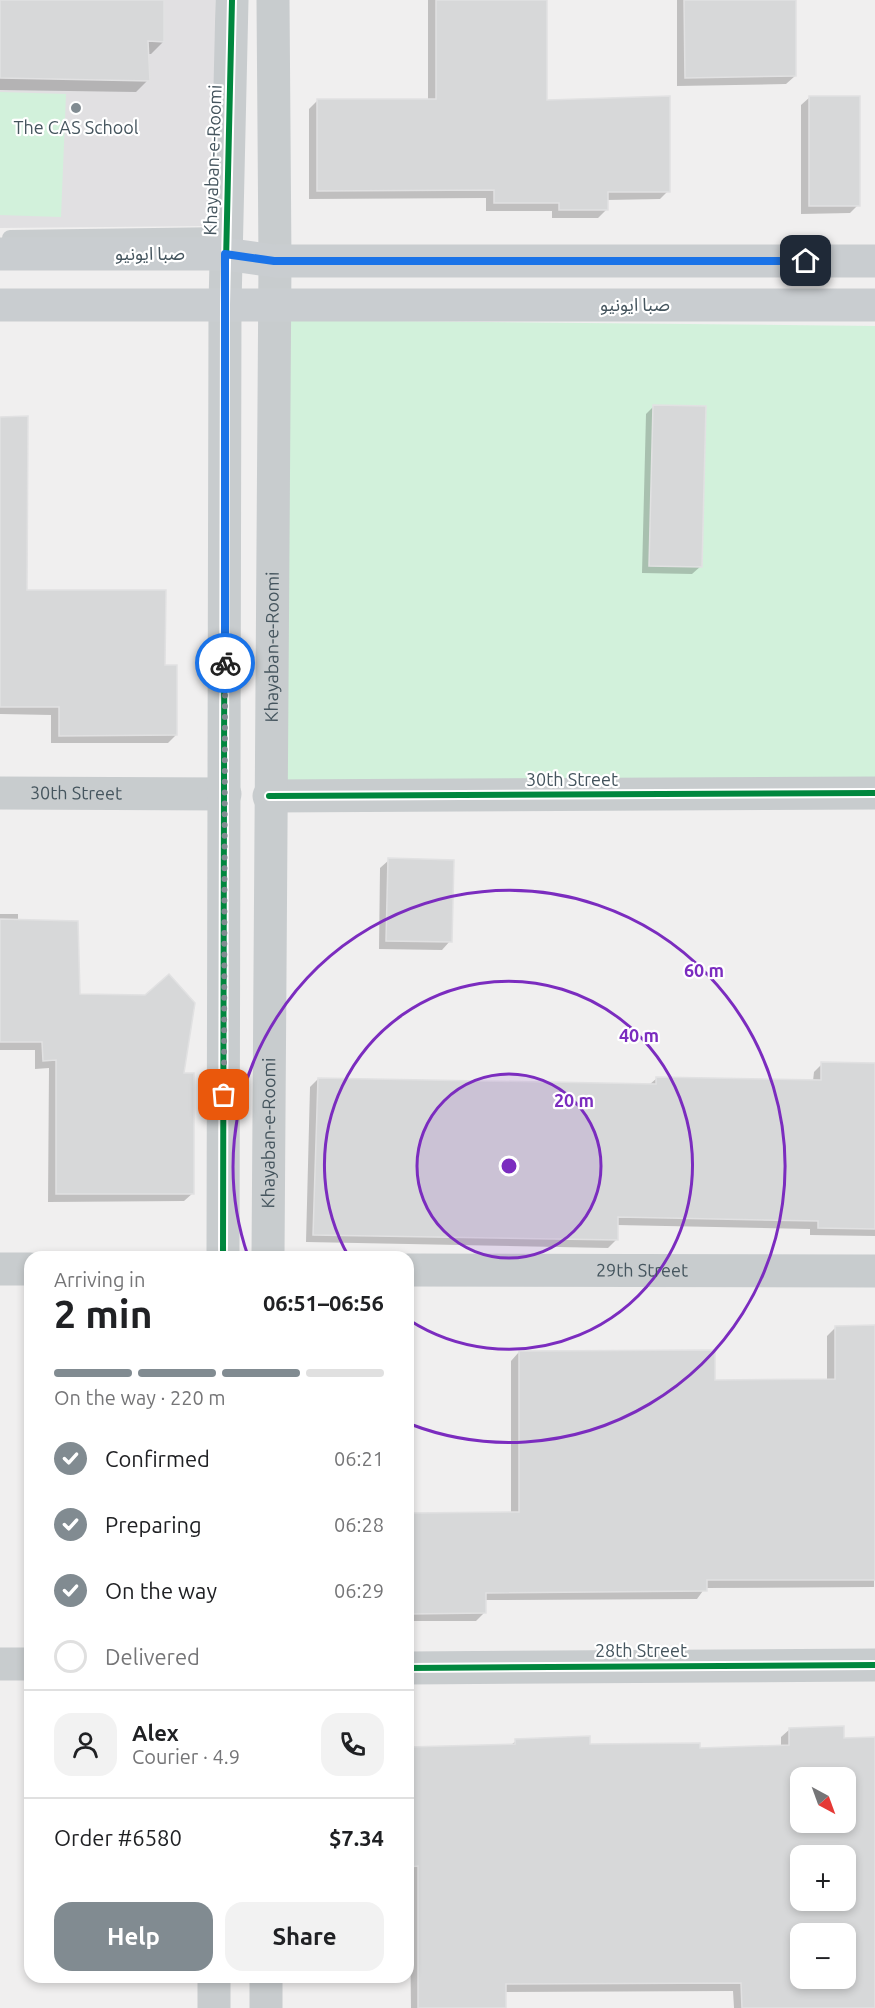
<!DOCTYPE html>
<meta charset="utf-8">
<style>
body{margin:0;font-family:Ubuntu,"Noto Sans Arabic",sans-serif;background:#f2f2f2;color:#202124;height:100vh;display:flex;flex-direction:column;font-size:22px;white-space:nowrap}
*{box-sizing:border-box;margin:0}
p{font-size:20px;color:#757577}
.icon{flex:none;width:33px;height:33px;fill:none;stroke:currentColor;stroke-width:2;stroke-linecap:round;stroke-linejoin:round}
.map{position:relative;flex:1;overflow:hidden}
.sheet{position:absolute;left:24px;top:1251px;width:390px;height:732px;display:flex;flex-direction:column;background:#fff;border-radius:18px;box-shadow:0 3px 9px #0003}
.sheet>*{flex:none}
.needle{width:39px;rotate:139deg}
.controls{position:absolute;left:790px;top:1767px;display:grid;gap:12px}
.controls a{display:grid;place-items:center;width:66px;height:66px;border-radius:12px;background:#fff;box-shadow:0 3px 9px #0003;font-size:30px}
.pin{position:absolute;display:grid;place-items:center;width:51px;height:51px;color:#fff;margin:-26px;border-radius:12px;box-shadow:0 3px 9px #0006}
.courier{position:absolute;display:grid;place-items:center;width:60px;height:60px;margin:-30px;border:4px solid #1a73e8;border-radius:50%;background:#fff;color:#222;box-shadow:0 2px 8px #0007}
.overview em{font-style:normal;font-weight:600}
.overview div{display:flex;flex-direction:column-reverse}
.overview{display:flex;align-items:center;justify-content:space-between;height:102px;padding:0 30px}
h1{font-size:39px;font-weight:600;line-height:45px}
.bar{display:grid;grid-template-columns:repeat(4,1fr);gap:9px 6px;align-content:center;height:72px;padding:0 30px}
.bar i{height:8px;border-radius:4px;background:#e0e0e0}
.bar .selected{background:#818b91}
.bar p{grid-column:span 4}
.line{display:flex;align-items:center;gap:15px;padding:0 30px;border-top:2px solid #e0e0e0}
.line div{flex:1}
.round{display:grid;place-items:center;flex:none;width:63px;height:63px;border-radius:18px;background:#f2f2f2}
ol{padding:0 30px;list-style:none}
li{display:flex;align-items:center;gap:18px;height:66px}
li p{margin-inline-start:auto}
li .icon{padding:6px;border-radius:50%;background:#818b91;color:#fff;stroke-width:4}
li:last-child{color:#757577}
li i{width:33px;height:33px;border:3px solid #e0e0e0;border-radius:50%}
.action{display:flex;gap:12px;margin-top:auto;padding:12px 30px}
.action a{flex:1;height:69px;border-radius:18px;background:#818b91;color:#fff;font-size:24px;font-weight:600;line-height:69px;text-align:center}
.action a+a{background:#f2f2f2;color:#202124}
.map>svg:first-child{display:block}
.education{fill:#e1e0e2}
.green{fill:#d2f1db}
.shadow{fill:#0003;fill-rule:evenodd}
.building{fill:#d7d8d9;stroke:#e1e1e2;stroke-width:1.5;fill-rule:evenodd}
.lines{fill:none;stroke-linecap:round;stroke-linejoin:round}
.service{stroke:#c8ccce;stroke-width:16}
.minor{stroke:#c8ccce;stroke-width:33}
.tertiary{stroke:#c8ccce;stroke-width:33}
.secondary{stroke:#c9cdd0;stroke-width:33}
.cycleway-casing{stroke:#fff;stroke-width:10}
.cycleway{stroke:#00873e;stroke-width:6}
.done{stroke:#818b91;stroke-width:6;stroke-dasharray:0 10.8}
.route{stroke:#1a73e8;stroke-width:8}
.ring{fill:none;stroke:#7b2cbf;stroke-width:3}
.poi-dot{fill:#818b91;stroke:#fff;stroke-width:2}
.labels{text-anchor:middle;stroke-width:4.5;stroke-linejoin:round;paint-order:stroke}
.poi-label{font-size:18px;fill:#45555e;stroke:#fff}
.street-label{font-size:18px;fill:#45555e;stroke:#fff}
.centre{fill:#7b2cbf;stroke:#fff;stroke-width:3}
.ring-label{font-size:18px;text-anchor:middle;font-weight:bold;fill:#7b2cbf;stroke:#fff;stroke-width:4.5;stroke-linejoin:round;paint-order:stroke}
</style>
<div class="map">
<svg width="875" height="2008" viewBox="0 0 875 2008">
<rect width="100%" height="100%" fill="#f0efef"/>
<path class="education" d="M 0,0 L 215,0 L 214,226 L 0,228 Z"/>
<path class="green" d="M 0,92 L 66,94 L 61,217 L 0,215 Z
M 285,320 L 875,326 L 875,780 L 284,782 Z"/>
<path class="shadow" d="M 0,0 L 163,0 L 163,42 L 151,54 L 147,54 L 148,80 L 136,92 L 0,90 Z
M 428,0 L 545,0 L 546,101 L 668,191 L 660,199 L 607,200 L 607,209 L 598,218 L 552,218 L 552,211 L 486,211 L 486,198 L 309,199 L 309,109 L 317,101 L 428,100 Z
M 677,0 L 794,0 L 795,76 L 786,84 L 677,86 Z
M 810,97 L 858,205 L 850,213 L 801,214 L 801,105 Z
M 654,406 L 701,566 L 692,574 L 642,573 L 646,414 Z
M 0,418 L 26,592 L 163,666 L 176,735 L 168,743 L 51,743 L 51,715 L 0,714 Z
M 389,860 L 450,941 L 442,950 L 379,949 L 380,868 Z
M 0,914 L 18,914 L 18,921 L 78,996 L 183,1075 L 193,1193 L 184,1201 L 48,1202 L 49,1068 L 35,1069 L 35,1050 L 0,1050 Z
M 822,1064 L 875,1065 L 875,1236 L 810,1235 L 810,1229 L 617,1225 L 616,1240 L 608,1248 L 306,1242 L 310,1087 L 318,1079 L 649,1085 L 657,1078 L 813,1081 L 814,1072 Z
M 836,1327 L 875,1327 L 874,1587 L 705,1588 L 697,1599 L 484,1600 L 484,1613 L 476,1621 L 408,1621 L 408,1516 L 410,1514 L 511,1514 L 511,1361 L 519,1352 L 714,1381 L 827,1380 L 827,1336 Z
M 790,1729 L 843,1740 L 875,1739 L 875,2008 L 734,2008 L 733,1991 L 504,1992 L 504,2008 L 411,2008 L 408,1749 L 511,1745 L 516,1741 L 699,1750 L 781,1747 L 781,1737 ZM 801,1778 L 846,1778 L 846,1822 L 801,1822 ZM 801,1856 L 846,1856 L 846,1900 L 801,1900 ZM 801,1934 L 846,1934 L 846,1978 L 801,1978 Z"/>
<path class="building" d="M 0,0 L 164,0 L 164,42 L 148,41 L 150,81 L 0,78 Z
M 436,0 L 547,0 L 547,100 L 670,96 L 670,192 L 608,192 L 608,210 L 559,210 L 559,203 L 494,203 L 494,190 L 317,191 L 317,99 L 436,99 Z
M 684,0 L 796,0 L 796,76 L 685,78 Z
M 809,96 L 860,96 L 860,206 L 809,206 Z
M 653,405 L 706,406 L 702,567 L 649,566 Z
M 28,416 L 27,590 L 166,590 L 165,665 L 177,665 L 177,735 L 59,736 L 59,707 L 0,707 L 0,417 Z
M 388,858 L 454,860 L 452,942 L 386,941 Z
M 0,919 L 78,921 L 80,994 L 145,995 L 169,974 L 195,1003 L 184,1073 L 194,1073 L 194,1194 L 56,1194 L 56,1060 L 43,1061 L 42,1042 L 0,1042 Z
M 821,1062 L 875,1063 L 875,1229 L 818,1228 L 818,1221 L 618,1217 L 618,1240 L 313,1235 L 318,1078 L 656,1084 L 656,1077 L 821,1080 Z
M 875,1325 L 875,1580 L 707,1580 L 707,1591 L 486,1593 L 486,1613 L 409,1614 L 410,1513 L 519,1512 L 519,1351 L 715,1350 L 715,1380 L 835,1379 L 835,1326 Z
M 844,1726 L 844,1738 L 875,1737 L 875,2008 L 742,2008 L 741,1983 L 506,1984 L 506,2008 L 418,2008 L 418,1866 L 408,1867 L 408,1747 L 515,1744 L 515,1739 L 590,1736 L 590,1744 L 700,1743 L 700,1748 L 789,1745 L 789,1728 ZM 801,1778 L 846,1778 L 846,1822 L 801,1822 ZM 801,1856 L 846,1856 L 846,1900 L 801,1900 ZM 801,1934 L 846,1934 L 846,1978 L 801,1978 Z"/>
<g class="lines">
<path class="service" d="M 10,238 L 226,235"/>
<g class="minor">
<path id="s1" d="M 0,793 L 225,794"/>
<path d="M 269,796 L 875,793"/>
<path d="M 0,1269 L 30,1269"/>
<path id="s2" d="M 408,1270 L 875,1271"/>
<path d="M 0,1664 L 30,1664"/>
<path d="M 408,1668 L 875,1665"/>
</g>
<g class="tertiary">
<path d="M 223,1257 L 225,305 L 232,0"/>
<path id="s3" d="M 268,1257 L 275,261 L 273,0"/>
<path d="M 214,2008 L 214,1977"/>
<path d="M 266,2008 L 266,1977"/>
</g>
<path class="secondary" d="M 0,254 L 225,254 L 275,261 L 875,261
M 0,305 L 875,305"/>
<defs>
<path id="cycleway" d="M 269,796 L 875,793
M 223,1257 L 225,305 L 232,0
M 408,1668 L 875,1665"/>
</defs>
<use href="#cycleway" class="cycleway-casing"/>
<use href="#cycleway" class="cycleway"/>
</g>
<g class="lines">
<path class="done" d="M 224,1095 L 225,663"/>
<path class="route" d="M 225,663 L 225,254 L 274,261 L 806,261"/>
</g>
<circle cx="509" cy="1166" r="92" fill="#7b2cbf" fill-opacity=".12"/>
<g class="ring">
<circle cx="509" cy="1166" r="92"/>
<path d="M349 1257A184 184 0 1 1 409 1320"/>
<path d="M248 1256A276 276 0 1 1 410 1424"/>
</g>
<circle class="poi-dot" cx="76" cy="108" r="6"/>
<g class="labels">
<g class="poi-label">
<text x="76" y="134">The CAS School</text>
</g>
<g class="street-label">
<text transform="translate(213 160) rotate(-88)" y="6">Khayaban-e-Roomi</text>
<text x="150" y="260">صبا ایونیو</text>
<text x="635" y="311">صبا ایونیو</text>
<text dy="6" stroke="none"><textPath href="#s3" startOffset="610">Khayaban-e-Roomi</textPath></text>
<text x="572" y="786">30th Street</text>
<text dy="6" stroke="none"><textPath href="#s1" startOffset="76">30th Street</textPath></text>
<text dy="6" stroke="none"><textPath href="#s3" startOffset="124">Khayaban-e-Roomi</textPath></text>
<text dy="6" stroke="none"><textPath href="#s2" startOffset="234">29th Street</textPath></text>
<text x="641" y="1657">28th Street</text>
</g>
</g>
<circle cx="509" cy="1166" r="9" class="centre"/>
<g class="ring-label">
<text x="704" y="977">60 m</text>
<text x="639" y="1042">40 m</text>
<text x="574" y="1107">20 m</text>
</g>
</svg>
<div class="controls">
<a><svg class="needle" viewBox="-14 -14 28 28"><path d="M0-13l5 13h-10z" fill="#e53935"/><path d="M0 13l5-13h-10z" fill="#757577"/></svg></a>
<a>+</a>
<a>−</a>
</div>
<div class="pin" style="left:224px;top:1095px;background:#ea580c"><svg class="icon" aria-label="bag" viewBox="0 0 24 24"><path d="M5 8h14l-1 12H6zM9 8a3 3 0 0 1 6 0"/></svg></div>
<div class="pin" style="left:806px;top:261px;background:#1f2937"><svg class="icon" aria-label="home" viewBox="0 0 24 24"><path d="M3 11l9-7 9 7M6 9v11h12V9"/></svg></div>
<div class="courier" style="left:225px;top:663px"><svg class="icon" aria-label="bike" viewBox="0 0 24 24"><circle cx="6" cy="16" r="4"/><circle cx="18" cy="16" r="4"/><path d="M6 16l4-8h5l3 8M10 8l3 8H6M13 5h3"/></svg></div>
<section class="sheet">
<div class="overview"><div><h1>2 min</h1><p>Arriving in</p></div><em>06:51–06:56</em></div>
<div class="bar"><i class="selected"></i><i class="selected"></i><i class="selected"></i><i></i><p>On the way · 220 m</p></div>
<ol>
<li><svg class="icon" aria-label="check" viewBox="0 0 24 24"><path d="M5 12l5 5 9-10"/></svg>Confirmed<p>06:21</p></li>
<li><svg class="icon" aria-label="check" viewBox="0 0 24 24"><path d="M5 12l5 5 9-10"/></svg>Preparing<p>06:28</p></li>
<li><svg class="icon" aria-label="check" viewBox="0 0 24 24"><path d="M5 12l5 5 9-10"/></svg>On the way<p>06:29</p></li>
<li><i></i>Delivered</li>
</ol>
<div class="line" style="height:108px"><a class="round"><svg class="icon" aria-label="person" viewBox="0 0 24 24"><circle cx="12" cy="8" r="4"/><path d="M4 21q1-7 8-7t8 7"/></svg></a><div><b>Alex</b><p>Courier · 4.9</p></div><a class="round"><svg class="icon" aria-label="phone" viewBox="0 0 24 24"><path d="M5 4h4l2 5-3 2q2 4 5 5l2-3 5 2v4C11 20 4 13 5 4z"/></svg></a></div>
<div class="line" style="height:78px"><div>Order #6580</div><b>$7.34</b></div>
<div class="action"><a>Help</a><a>Share</a></div>
</section>
</div>
